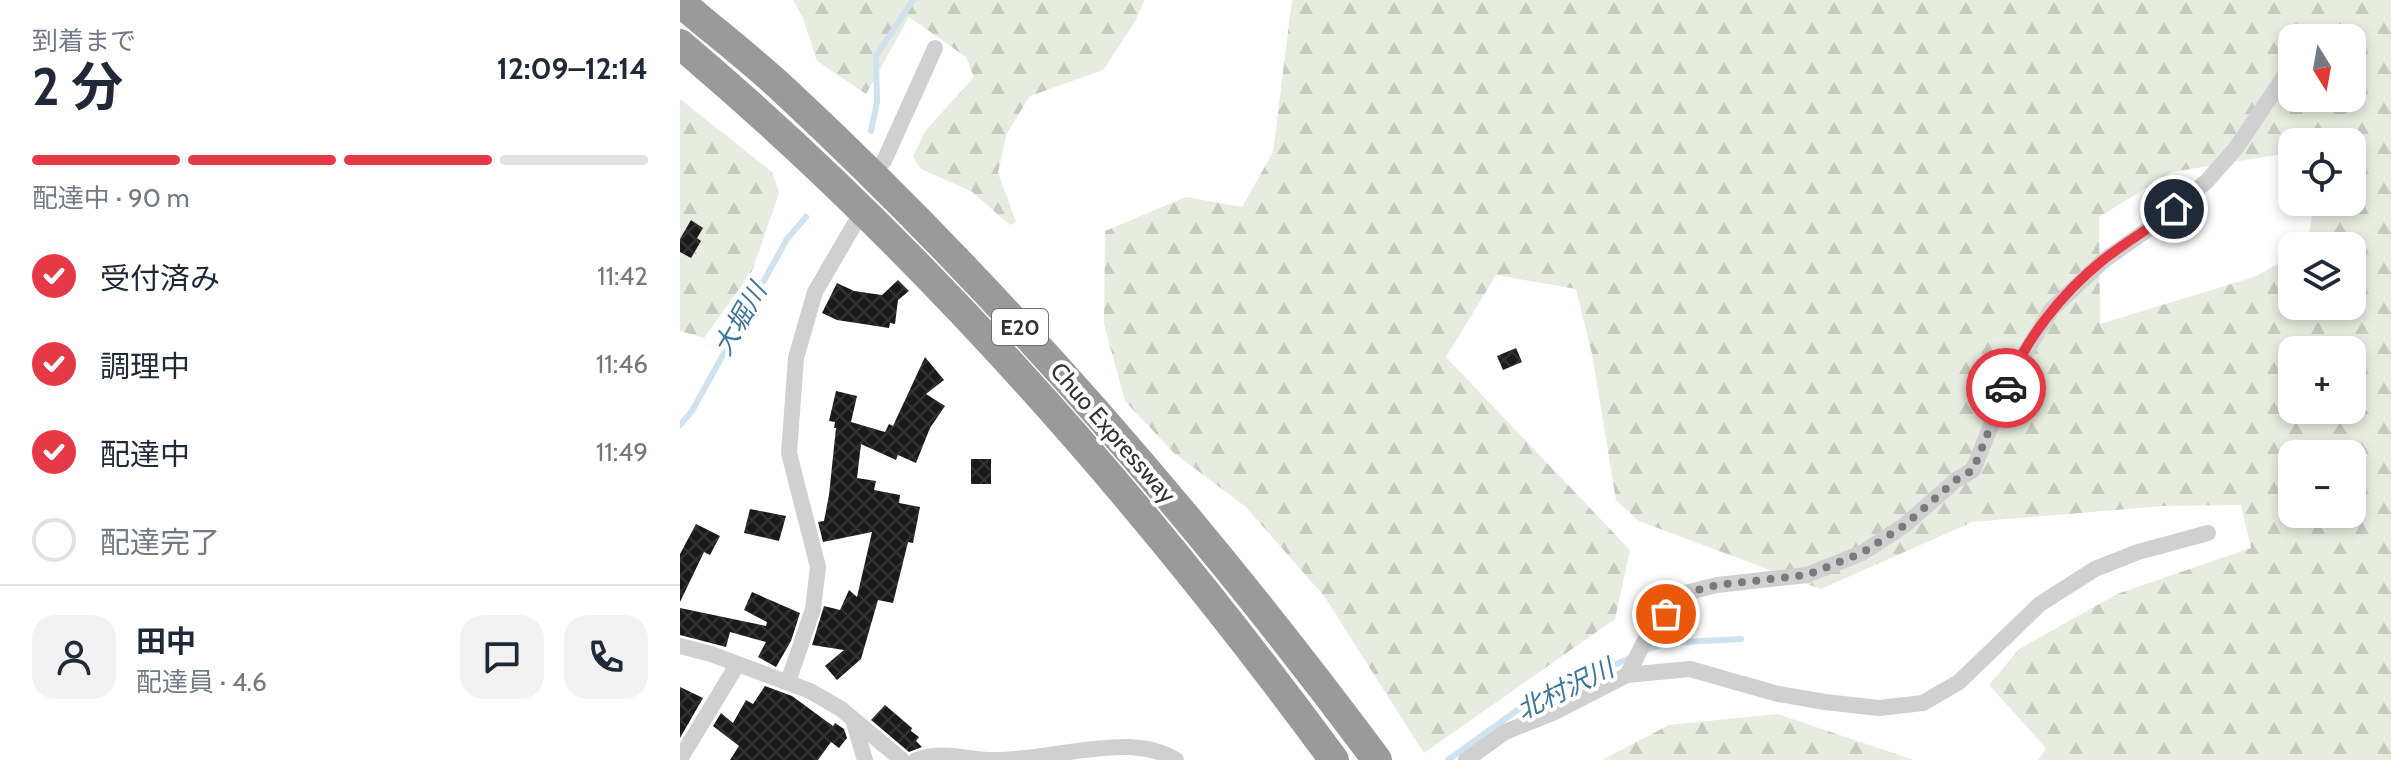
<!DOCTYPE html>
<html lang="ja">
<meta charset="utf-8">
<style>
body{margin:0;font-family:Cabin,"Noto Sans JP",sans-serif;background:#f2f2f3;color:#1f2937;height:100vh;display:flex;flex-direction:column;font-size:30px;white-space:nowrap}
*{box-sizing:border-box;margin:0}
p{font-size:26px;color:#747a83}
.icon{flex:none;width:44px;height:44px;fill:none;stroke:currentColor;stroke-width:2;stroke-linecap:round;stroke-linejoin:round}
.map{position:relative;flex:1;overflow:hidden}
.details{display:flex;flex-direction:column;background:#fff;width:680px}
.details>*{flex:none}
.needle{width:52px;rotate:169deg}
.buttons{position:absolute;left:1598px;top:24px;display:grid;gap:16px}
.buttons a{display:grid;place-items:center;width:88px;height:88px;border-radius:16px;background:#fff;box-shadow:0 4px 12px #0003;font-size:40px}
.pin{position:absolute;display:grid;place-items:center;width:68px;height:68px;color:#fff;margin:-34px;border:4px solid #fff;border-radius:50%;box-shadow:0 2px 8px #0007}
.courier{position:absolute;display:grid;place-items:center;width:80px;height:80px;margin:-40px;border:6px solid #e63946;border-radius:50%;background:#fff;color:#222;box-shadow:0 2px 10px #0007}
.headline em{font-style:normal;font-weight:700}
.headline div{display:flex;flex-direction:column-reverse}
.headline{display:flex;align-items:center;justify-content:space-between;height:136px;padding:0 32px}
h1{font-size:52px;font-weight:700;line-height:60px}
.bar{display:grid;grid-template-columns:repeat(4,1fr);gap:12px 8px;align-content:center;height:96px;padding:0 32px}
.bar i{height:10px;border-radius:6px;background:#e0e1e3}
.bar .active{background:#e63946}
.bar p{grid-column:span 4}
.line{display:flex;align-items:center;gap:20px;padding:0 32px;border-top:2px solid #e0e1e3}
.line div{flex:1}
.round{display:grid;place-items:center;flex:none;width:84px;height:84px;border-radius:24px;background:#f2f2f3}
ol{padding:0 32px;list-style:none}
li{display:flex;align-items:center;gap:24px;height:88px}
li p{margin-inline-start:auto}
li .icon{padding:8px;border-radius:50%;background:#e63946;color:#fff;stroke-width:4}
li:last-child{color:#747a83}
li i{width:44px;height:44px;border:4px solid #e0e1e3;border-radius:50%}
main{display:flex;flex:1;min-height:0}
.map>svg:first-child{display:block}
.forest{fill:url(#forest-firs);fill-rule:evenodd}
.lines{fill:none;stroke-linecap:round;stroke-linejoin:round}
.stream{stroke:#cfe2ee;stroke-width:6}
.building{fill:url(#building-cross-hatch)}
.minor{stroke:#d0d0d0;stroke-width:16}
.motorway{stroke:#9a9a9a;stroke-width:30}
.done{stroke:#7a7a7a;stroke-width:8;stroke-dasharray:0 14.4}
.route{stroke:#e63946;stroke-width:10}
.labels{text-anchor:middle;stroke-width:8;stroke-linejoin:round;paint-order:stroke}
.shield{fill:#fff;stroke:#707070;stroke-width:2}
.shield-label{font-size:22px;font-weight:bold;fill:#333}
.street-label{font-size:24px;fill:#333;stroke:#fff}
.water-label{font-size:26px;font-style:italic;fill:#3f7597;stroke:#fff}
</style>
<main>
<section class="details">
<div class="headline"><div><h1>2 分</h1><p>到着まで</p></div><em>12:09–12:14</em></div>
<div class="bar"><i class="active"></i><i class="active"></i><i class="active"></i><i></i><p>配達中 · 90 m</p></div>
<ol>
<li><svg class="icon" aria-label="check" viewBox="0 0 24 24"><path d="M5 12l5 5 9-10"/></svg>受付済み<p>11:42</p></li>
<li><svg class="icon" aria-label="check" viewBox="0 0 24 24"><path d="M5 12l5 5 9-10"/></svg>調理中<p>11:46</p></li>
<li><svg class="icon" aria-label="check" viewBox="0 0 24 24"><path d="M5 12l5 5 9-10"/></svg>配達中<p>11:49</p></li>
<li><i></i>配達完了</li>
</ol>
<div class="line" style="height:144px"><a class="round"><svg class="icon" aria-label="person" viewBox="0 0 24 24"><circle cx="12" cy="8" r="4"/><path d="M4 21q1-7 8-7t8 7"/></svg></a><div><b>田中</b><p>配達員 · 4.6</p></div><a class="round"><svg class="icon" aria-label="chat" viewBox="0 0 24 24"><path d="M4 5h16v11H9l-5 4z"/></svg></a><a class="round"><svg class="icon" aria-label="phone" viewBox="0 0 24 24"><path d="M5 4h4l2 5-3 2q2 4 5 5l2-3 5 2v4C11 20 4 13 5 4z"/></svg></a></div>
</section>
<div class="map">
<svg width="1711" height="760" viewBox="0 0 1711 760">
<defs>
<pattern id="forest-firs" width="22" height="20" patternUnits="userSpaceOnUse" patternTransform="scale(2)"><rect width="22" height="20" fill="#e6ecdf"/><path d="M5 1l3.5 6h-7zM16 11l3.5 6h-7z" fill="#c6cbc0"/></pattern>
<pattern id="building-cross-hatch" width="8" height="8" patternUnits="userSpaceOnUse" patternTransform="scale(2)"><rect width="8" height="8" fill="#1a1a1a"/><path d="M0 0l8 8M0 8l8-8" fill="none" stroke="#333"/></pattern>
</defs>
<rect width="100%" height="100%" fill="#fff"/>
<path class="forest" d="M 113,0 L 464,0 L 456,20 L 423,70 L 350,96 L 326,135 L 318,173 L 336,222 L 330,225 L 291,191 L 241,169 L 233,157 L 245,131 L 294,77 L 286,57 L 229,17 L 186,94 L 137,61 L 123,18 Z
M 612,0 L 1711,0 L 1711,760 L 1358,760 L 1366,748 L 1309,685 L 1339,649 L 1437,594 L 1571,548 L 1561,505 L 1483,506 L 1292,522 L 1141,589 L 959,521 L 936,500 L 912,354 L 896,289 L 816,275 L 766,357 L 950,550 L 935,619 L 744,753 L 644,596 L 566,507 L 494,453 L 445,401 L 424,324 L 425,231 L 506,197 L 562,207 L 593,152 ZM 1612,38 L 1672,38 L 1672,98 L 1612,98 ZM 1612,142 L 1672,142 L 1672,202 L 1634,202 L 1627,246 L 1672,246 L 1672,306 L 1612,306 L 1612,256 L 1574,277 L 1420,324 L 1419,217 L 1492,172 L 1602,154 L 1612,168 ZM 1612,350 L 1672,350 L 1672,410 L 1612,410 ZM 1612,454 L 1672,454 L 1672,514 L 1612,514 Z
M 0,99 L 92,172 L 99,193 L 72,271 L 24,338 L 0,331 Z
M 1097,714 L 1234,760 L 922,760 L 989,725 Z"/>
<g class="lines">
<path class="stream" d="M 191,131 L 197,102 L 196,56 L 233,0
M 0,425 L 12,411 L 107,239 L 126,217
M 962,652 L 985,643 L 1061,639
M 768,760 L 843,706 L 952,657"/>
</g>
<path class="building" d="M 11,220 L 23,228 L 17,238 L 21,241 L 11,258 L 0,252 L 0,239 Z
M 218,280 L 229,291 L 218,300 L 215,324 L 210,323 L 209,328 L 157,320 L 142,313 L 157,283 L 174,291 L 202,295 Z
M 836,348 L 842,362 L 823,370 L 817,356 Z
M 245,357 L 264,380 L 246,394 L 265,406 L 250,428 L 236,463 L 218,455 L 216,460 L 181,444 L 177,478 L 196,481 L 194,490 L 220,495 L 219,503 L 240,507 L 233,543 L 228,542 L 213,603 L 198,600 L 181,659 L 157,680 L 145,666 L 164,650 L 132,645 L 144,606 L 160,610 L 169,590 L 177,597 L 192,532 L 143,542 L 138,522 L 144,521 L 149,495 L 156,428 L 154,428 L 155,422 L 149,421 L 156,391 L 177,396 L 171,422 L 205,432 L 209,424 L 213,426 Z
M 291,459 L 311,459 L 311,484 L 291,484 Z
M 70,509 L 106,516 L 99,541 L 64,533 Z
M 16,524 L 40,536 L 30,555 L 24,552 L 0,602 L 0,554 Z
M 72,592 L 120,613 L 111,641 L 96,667 L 78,657 L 86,642 L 50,632 L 46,647 L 0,635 L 0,608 L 86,626 L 87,622 L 64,610 Z
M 85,686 L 112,696 L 153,726 L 155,723 L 164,729 L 167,738 L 159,748 L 151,742 L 138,760 L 50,760 L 59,746 L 33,726 L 41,713 L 53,723 L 66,700 L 73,704 Z
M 0,687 L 23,698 L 0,738 Z
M 205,705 L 232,728 L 231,731 L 239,737 L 236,741 L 242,747 L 229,752 L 191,720 Z"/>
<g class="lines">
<path class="minor" d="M 204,161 L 255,48
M 0,646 L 31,654 L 130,691 L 161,709 L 222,760
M 947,675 L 968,635 L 1005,593 L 1037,585 L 1127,575 L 1182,553 L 1225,525 L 1276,480 L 1293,470 L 1332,374 L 1372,309 L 1423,261 L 1477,223 L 1527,181 L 1556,148 L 1612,65
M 108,682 L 133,609 L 138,567 L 109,453 L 116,358 L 135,292 L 174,225
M 174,723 L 185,760
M 0,759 L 57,665
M 236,760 C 266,750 284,760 314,760 C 360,760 404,746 449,747 C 466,748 482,751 496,760
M 786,760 L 825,732 L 875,712 L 947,675 L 1010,669 L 1098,694 L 1145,702 L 1199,708 L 1243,703 L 1279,682 L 1360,604 L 1415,569 L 1458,552 L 1528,533"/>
<path class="motorway" d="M 0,2 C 35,32 72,60 106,92 C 324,295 519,521 697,760
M 0,44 C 246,252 463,500 654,760"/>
</g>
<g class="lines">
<path class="done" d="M 986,614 L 1005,593 L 1037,585 L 1127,575 L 1182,553 L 1225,525 L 1276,480 L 1293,470 L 1326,388"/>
<path class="route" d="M 1326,388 C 1346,338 1382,293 1423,260 C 1446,242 1471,228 1494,209"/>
</g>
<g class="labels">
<rect class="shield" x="312" y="309" width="56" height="36" rx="6"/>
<g class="shield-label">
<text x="340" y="335">E20</text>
</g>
<g class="street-label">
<text transform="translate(433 433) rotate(49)" y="8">Chuo Expressway</text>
</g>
<g class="water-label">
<text transform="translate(60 319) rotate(-60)" y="9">大堀川</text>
<text transform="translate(885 689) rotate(-26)" y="9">北村沢川</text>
</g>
</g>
</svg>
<div class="buttons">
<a><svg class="needle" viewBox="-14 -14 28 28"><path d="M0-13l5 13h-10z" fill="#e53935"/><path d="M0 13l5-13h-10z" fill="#747a83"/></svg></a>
<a><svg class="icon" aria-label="locate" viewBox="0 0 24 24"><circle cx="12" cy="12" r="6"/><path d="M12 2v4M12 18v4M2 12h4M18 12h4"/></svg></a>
<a><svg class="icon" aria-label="layers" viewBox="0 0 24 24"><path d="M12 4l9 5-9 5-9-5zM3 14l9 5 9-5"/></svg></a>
<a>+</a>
<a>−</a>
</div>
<div class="pin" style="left:986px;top:614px;background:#ea580c"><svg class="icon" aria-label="bag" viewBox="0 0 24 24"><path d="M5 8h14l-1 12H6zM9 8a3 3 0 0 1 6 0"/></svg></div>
<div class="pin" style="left:1494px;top:209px;background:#1f2937"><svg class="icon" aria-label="home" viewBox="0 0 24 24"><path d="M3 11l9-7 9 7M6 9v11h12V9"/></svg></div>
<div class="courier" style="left:1326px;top:388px"><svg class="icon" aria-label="car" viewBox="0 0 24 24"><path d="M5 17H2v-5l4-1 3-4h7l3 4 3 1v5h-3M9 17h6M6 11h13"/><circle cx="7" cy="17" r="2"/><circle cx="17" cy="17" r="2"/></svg></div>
</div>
</main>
